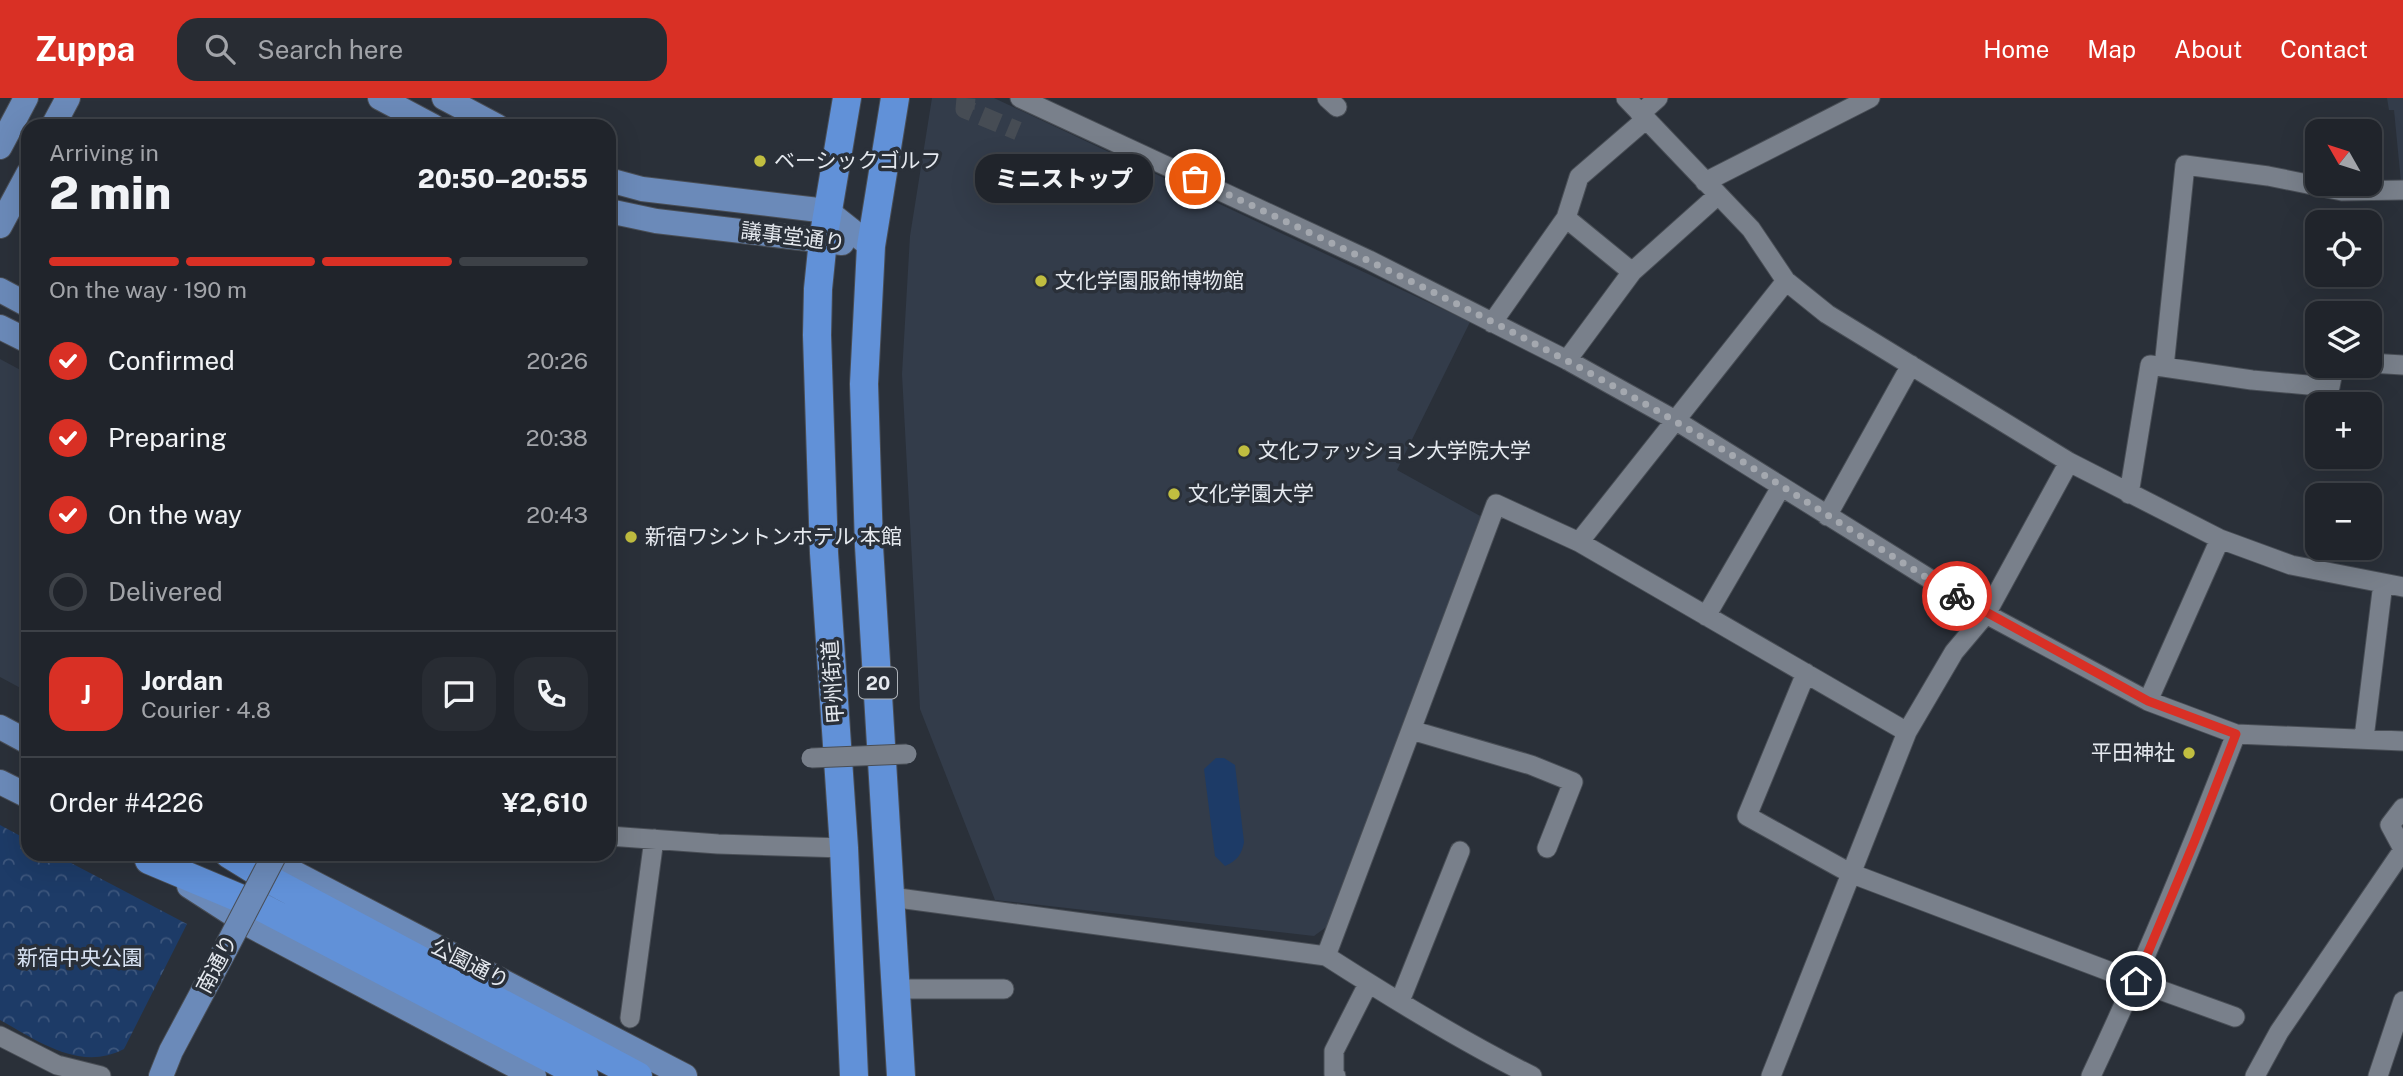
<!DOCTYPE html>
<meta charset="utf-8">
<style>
body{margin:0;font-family:"Public Sans","Noto Sans JP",sans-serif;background:#282c33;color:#f1f3f6;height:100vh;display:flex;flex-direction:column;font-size:26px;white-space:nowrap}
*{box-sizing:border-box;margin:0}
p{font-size:23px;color:#a2a4a9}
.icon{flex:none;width:38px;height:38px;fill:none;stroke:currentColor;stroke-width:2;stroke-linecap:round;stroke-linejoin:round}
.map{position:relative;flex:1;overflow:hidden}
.side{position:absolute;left:21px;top:21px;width:595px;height:742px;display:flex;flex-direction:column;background:#20242b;border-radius:21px;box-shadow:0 7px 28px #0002,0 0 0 2px #3d4147}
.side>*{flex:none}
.needle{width:46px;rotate:309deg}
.tools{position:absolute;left:2305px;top:21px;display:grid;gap:14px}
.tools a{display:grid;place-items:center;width:77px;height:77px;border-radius:14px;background:#20242b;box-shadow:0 7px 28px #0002,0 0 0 2px #3d4147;font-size:35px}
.pin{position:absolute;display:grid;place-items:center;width:60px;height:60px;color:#fff;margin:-30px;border:4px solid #fff;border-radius:50%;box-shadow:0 2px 7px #0007}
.courier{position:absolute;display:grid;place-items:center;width:70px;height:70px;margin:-35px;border:5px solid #d93025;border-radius:50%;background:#fff;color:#222;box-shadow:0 2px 9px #0007}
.bubble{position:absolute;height:49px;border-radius:21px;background:#20242b;box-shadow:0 7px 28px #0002,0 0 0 2px #3d4147;font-size:23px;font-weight:800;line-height:49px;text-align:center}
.headline em{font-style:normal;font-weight:800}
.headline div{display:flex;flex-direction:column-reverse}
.headline{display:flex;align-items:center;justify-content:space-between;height:119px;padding:0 28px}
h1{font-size:46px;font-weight:800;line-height:52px}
.bar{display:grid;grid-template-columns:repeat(4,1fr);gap:10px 7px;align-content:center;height:84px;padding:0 28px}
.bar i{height:9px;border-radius:5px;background:#3d4147}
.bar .active{background:#d93025}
.bar p{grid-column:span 4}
.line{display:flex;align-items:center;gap:18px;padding:0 28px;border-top:2px solid #3d4147}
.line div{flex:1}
.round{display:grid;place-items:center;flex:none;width:74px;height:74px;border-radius:21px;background:#282c33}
ol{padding:0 28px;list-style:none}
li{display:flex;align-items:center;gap:21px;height:77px}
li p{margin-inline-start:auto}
li .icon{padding:7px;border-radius:50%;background:#d93025;color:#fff;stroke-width:4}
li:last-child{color:#a2a4a9}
li i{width:38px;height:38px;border:4px solid #3d4147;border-radius:50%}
header{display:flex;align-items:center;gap:42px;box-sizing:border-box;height:98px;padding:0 35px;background:#d93025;color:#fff}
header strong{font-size:33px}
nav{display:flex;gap:38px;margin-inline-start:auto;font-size:24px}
.search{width:490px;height:63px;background:#282c33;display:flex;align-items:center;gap:18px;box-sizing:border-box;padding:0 24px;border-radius:21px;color:#a2a4a9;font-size:26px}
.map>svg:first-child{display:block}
.built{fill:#333c4a}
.grass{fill:#1d3b67}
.park{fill:url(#park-crowns)}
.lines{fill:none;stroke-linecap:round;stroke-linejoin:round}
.minor-tunnel{stroke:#464c54;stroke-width:19;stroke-dasharray:19 10;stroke-linecap:butt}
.minor-casing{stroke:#494e56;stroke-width:21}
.major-casing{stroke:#494e56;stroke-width:26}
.highway-casing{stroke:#494e56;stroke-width:30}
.minor{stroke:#79808b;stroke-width:19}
.major{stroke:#6b8ab9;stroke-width:24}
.highway{stroke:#6191d8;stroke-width:28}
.minor-bridge-casing{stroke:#494e56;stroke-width:21;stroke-linecap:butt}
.major-bridge-casing{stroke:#494e56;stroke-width:26;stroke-linecap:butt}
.minor-bridge{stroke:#79808b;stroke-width:19}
.major-bridge{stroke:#6b8ab9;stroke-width:24}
.done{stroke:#a4a8af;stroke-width:7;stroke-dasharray:0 12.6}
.route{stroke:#d93025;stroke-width:9}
.poi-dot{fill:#c1be40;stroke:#2a3039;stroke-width:2.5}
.labels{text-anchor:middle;stroke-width:7;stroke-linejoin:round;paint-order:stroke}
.shield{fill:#2a3039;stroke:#adb2b8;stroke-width:2}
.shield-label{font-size:19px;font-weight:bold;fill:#e5e9ef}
.poi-label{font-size:21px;fill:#e5e9ef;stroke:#2a3039;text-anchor:start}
.street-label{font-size:21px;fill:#e5e9ef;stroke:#2a3039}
.park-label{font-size:21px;fill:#d9e4f5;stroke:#2a3039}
</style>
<header>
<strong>Zuppa</strong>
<div class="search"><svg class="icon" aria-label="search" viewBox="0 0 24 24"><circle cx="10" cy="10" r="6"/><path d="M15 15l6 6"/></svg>Search here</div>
<nav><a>Home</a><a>Map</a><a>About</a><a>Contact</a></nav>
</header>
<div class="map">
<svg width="2403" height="978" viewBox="0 0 2403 978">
<defs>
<pattern id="park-crowns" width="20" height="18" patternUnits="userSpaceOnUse" patternTransform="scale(1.75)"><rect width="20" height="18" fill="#1d3b67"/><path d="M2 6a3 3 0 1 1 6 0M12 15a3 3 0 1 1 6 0" fill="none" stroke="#3e577d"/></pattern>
</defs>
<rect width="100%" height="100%" fill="#2a3039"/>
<path class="built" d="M 932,0 L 994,0 L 1470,224 L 1397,372 L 1482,419 L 1333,824 L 1314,838 L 995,802 L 920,611 L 902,276 L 910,138 Z
M 2387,0 L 2403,0 L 2403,105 L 2394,12 L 2389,12 Z
M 0,261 L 28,276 L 28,594 L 0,579 Z"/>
<path class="grass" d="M 1216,660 L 1224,660 L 1235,667 L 1244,744 C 1242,756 1237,763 1225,768 L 1215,758 L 1204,671 Z"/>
<path class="park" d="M 0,727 L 28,742 L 28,756 L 54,756 L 187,826 L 124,951 C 80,974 38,943 0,922 Z"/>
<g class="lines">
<path class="minor-tunnel" d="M 966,0 L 965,11 L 1018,33"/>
<defs>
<path id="minor" d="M 1020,0 L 1369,162 L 1567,262 L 1675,322 L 1986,516 L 2148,603 L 2236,636 L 2403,643
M 1327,0 L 1337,9
M 1626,0 L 1751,131 L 1786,183 L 1827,216 L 2069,364 L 2220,441 L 2291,467 L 2403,489
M 1640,16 L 1658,0
M 1705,84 L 1870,0
M 1566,120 L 1632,174
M 1492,225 L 1566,120 L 1579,79 L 1645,22
M 1567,262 L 1632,174 L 1718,97
M 2370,265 L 2403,267
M 2164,269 L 2185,67 L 2268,78 L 2342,93 L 2403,92
M 2129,396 L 2150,267 L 2252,282 L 2330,289 L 2334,268
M 1827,418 L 1911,267
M 1579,444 L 1786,183
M 1706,518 L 1781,389
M 1806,575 L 1747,718 L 1850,775 L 2135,883 L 2235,919
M 2148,603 L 2220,441
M 1411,632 L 1531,667 L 1573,684 L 1547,750
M 2364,640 L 2383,485
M 2403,710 L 2390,727 L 2403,751
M 609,738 L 718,746 L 844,750
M 891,799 L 1326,858 C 1393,901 1461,943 1532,978
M 1326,858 L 1496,406 L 1579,444 L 1907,634
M 896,891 L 1004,891
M 1400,903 L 1460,753
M 630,920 L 654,741
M 0,938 L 57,967 L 101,978
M 1336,978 L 1334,976 L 1334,953 L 1368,886
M 1771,978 L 1907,634 L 1954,554 L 1986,516 L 2069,364
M 2091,978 C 2144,866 2191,752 2236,636
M 2255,978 L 2279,934 L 2403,752
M 2378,978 L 2403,903"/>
<path id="major" d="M 380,0 L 433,28
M 444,0 L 497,28
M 53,28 L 68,0
M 0,49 L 26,0
M 609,82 L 642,91 L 827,113 L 871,148
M 609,113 L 656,123 L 842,145
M 0,128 L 28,76
M 0,192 L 28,207
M 0,229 L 28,243
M 0,629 L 28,644
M 0,684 L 28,698
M 254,756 L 283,769 L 685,978
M 189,788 L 251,828 L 534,978
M 161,978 L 171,953 L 226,850"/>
<path id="highway" d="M 847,0 L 823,142 L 818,191 L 817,237 L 824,455 L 844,750 L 854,978
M 895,0 L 871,148 L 864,286 L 869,448 L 901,978
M 229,756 L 274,784 L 638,978
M 149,762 L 261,809 L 584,978"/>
</defs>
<use href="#minor" class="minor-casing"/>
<use href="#major" class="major-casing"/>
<use href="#highway" class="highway-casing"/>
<use href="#minor" class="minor"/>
<use href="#major" class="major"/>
<use href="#highway" class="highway"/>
<defs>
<path id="minor-bridge" d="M 811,660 L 907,656"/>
<path id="major-bridge" d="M 226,850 L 275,756"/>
</defs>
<use href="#minor-bridge" class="minor-bridge-casing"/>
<use href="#major-bridge" class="major-bridge-casing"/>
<use href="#minor-bridge" class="minor-bridge"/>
<use href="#major-bridge" class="major-bridge"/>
</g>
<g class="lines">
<path class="done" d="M 1195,81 C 1356,156 1519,232 1673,322 C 1770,378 1862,441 1957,498"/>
<path class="route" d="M 1957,498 L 2148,603 L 2236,636 L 2195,742 L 2136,883"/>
</g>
<g class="poi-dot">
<circle cx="760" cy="63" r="7"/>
<circle cx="1041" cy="183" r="7"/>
<circle cx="1244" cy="353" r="7"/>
<circle cx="1174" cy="396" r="7"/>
<circle cx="631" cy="439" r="7"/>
<circle cx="2189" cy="655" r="7"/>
</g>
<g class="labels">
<rect class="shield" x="859" y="569.5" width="38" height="31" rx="5"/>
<g class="shield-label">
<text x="878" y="592">20</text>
</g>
<g class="poi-label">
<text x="774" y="70">ベーシックゴルフ</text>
<text x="1055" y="190">文化学園服飾博物館</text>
<text x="1258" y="360">文化ファッション大学院大学</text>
<text x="1188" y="403">文化学園大学</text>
<text x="645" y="446">新宿ワシントンホテル 本館</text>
<text x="2175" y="662" text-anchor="end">平田神社</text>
</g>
<g class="street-label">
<text transform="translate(793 139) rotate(7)" y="7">議事堂通り</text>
<text transform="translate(833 584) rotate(-94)" y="7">甲州街道</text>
<text transform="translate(217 866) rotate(-62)" y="7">南通り</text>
<text transform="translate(470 866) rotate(27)" y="7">公園通り</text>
</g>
<g class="park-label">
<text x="80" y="867">新宿中央公園</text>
</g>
</g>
</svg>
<div class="tools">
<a><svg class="needle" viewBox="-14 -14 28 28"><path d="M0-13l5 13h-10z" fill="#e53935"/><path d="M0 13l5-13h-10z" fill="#a2a4a9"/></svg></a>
<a><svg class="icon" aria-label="locate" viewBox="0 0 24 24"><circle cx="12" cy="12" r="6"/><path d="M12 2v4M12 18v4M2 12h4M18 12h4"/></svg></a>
<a><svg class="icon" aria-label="layers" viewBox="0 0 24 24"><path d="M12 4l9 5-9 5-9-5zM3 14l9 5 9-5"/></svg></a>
<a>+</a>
<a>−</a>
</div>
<div class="pin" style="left:1195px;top:81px;background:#ea580c"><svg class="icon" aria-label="bag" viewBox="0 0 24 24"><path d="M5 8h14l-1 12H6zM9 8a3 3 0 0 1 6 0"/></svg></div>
<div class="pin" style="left:2136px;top:883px;background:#1f2937"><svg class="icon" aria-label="home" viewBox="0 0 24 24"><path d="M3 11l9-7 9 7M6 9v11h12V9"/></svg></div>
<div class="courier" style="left:1957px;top:498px"><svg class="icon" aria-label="bike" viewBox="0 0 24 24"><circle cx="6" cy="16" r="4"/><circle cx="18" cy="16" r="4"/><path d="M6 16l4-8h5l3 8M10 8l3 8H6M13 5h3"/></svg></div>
<div class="bubble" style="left:975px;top:56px;width:178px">ミニストップ</div>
<section class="side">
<div class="headline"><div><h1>2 min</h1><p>Arriving in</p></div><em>20:50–20:55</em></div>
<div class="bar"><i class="active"></i><i class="active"></i><i class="active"></i><i></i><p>On the way · 190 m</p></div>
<ol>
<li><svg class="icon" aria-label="check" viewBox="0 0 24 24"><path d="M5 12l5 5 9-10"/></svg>Confirmed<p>20:26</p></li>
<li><svg class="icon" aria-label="check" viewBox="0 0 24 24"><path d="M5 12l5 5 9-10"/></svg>Preparing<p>20:38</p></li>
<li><svg class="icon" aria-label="check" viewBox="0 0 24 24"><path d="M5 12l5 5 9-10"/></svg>On the way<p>20:43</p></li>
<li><i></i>Delivered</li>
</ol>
<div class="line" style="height:126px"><b class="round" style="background:#d93025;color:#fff">J</b><div><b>Jordan</b><p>Courier · 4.8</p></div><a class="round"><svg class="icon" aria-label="chat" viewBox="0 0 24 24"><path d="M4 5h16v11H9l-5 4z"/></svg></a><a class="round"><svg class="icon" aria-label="phone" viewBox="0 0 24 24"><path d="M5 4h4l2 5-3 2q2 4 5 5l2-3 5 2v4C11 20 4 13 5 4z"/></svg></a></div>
<div class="line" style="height:91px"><div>Order #4226</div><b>¥2,610</b></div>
</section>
</div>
